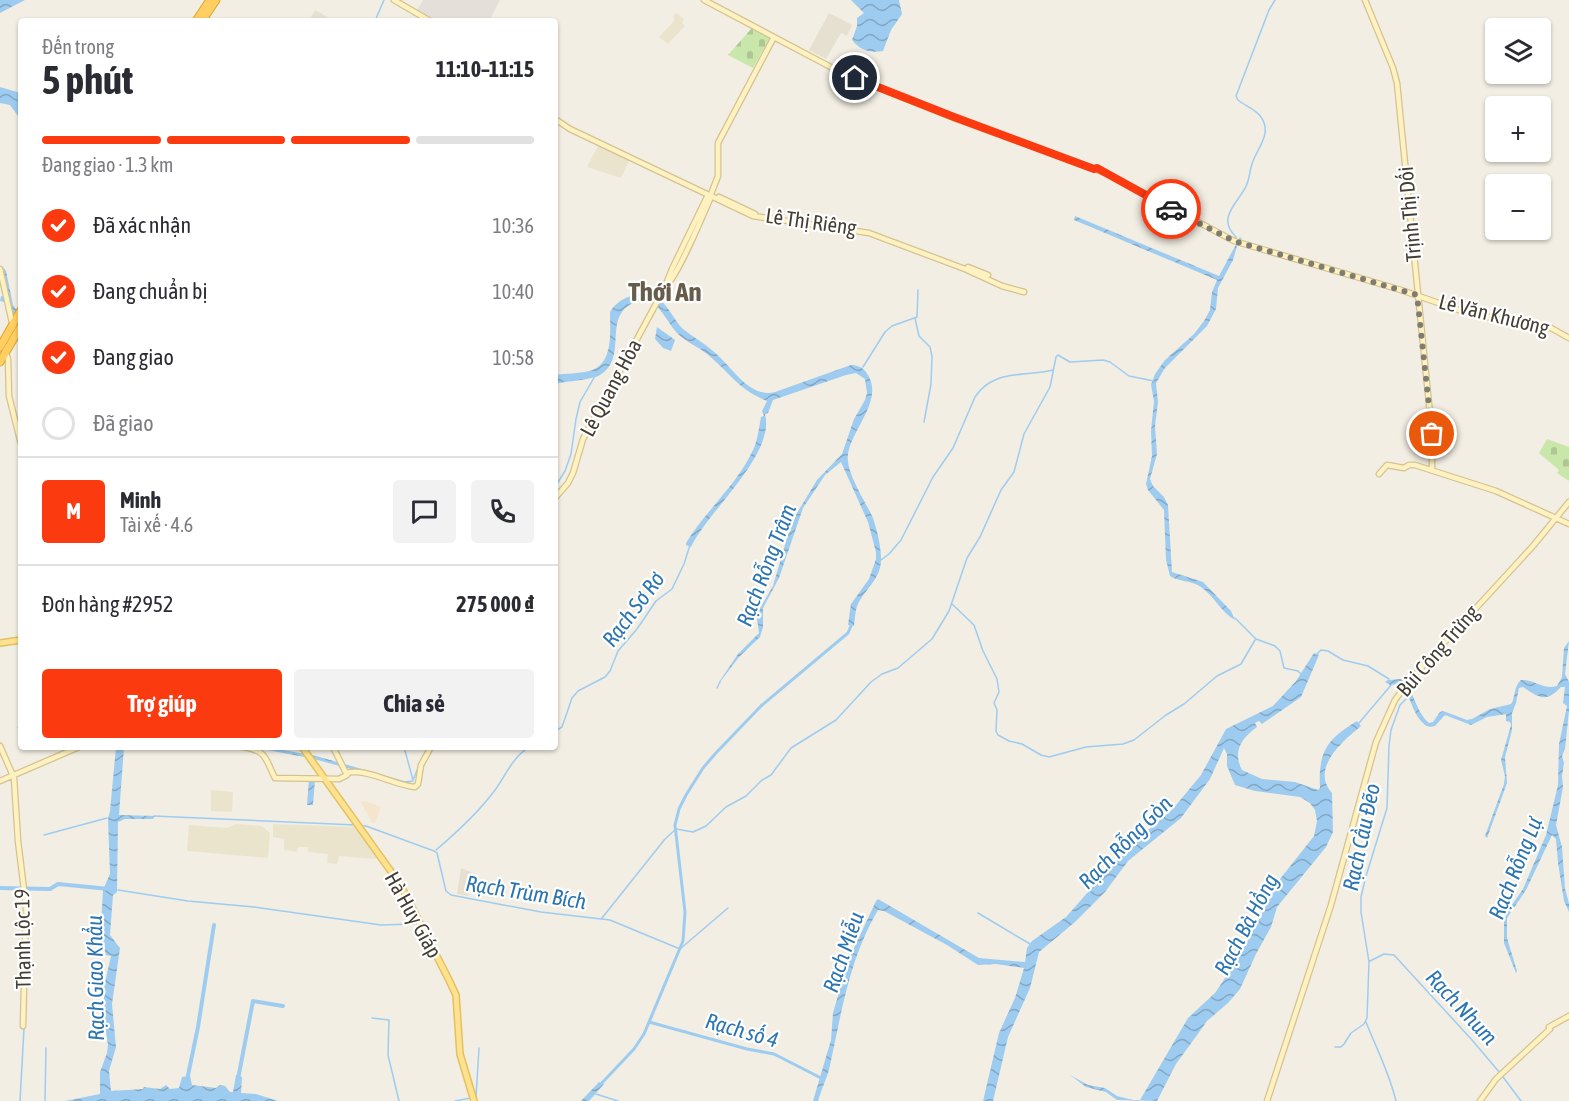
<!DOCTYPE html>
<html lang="vi">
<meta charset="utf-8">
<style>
body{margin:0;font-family:"Asap Condensed",sans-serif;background:#f2f2f3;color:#2b2b33;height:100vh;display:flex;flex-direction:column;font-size:22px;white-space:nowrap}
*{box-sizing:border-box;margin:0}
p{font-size:20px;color:#7c7c81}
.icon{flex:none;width:33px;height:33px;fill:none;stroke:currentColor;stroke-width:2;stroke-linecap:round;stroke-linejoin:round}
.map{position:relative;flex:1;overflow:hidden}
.side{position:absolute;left:18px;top:18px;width:540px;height:732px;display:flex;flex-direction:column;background:#fff;border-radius:6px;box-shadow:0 2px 4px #0004}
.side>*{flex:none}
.controls{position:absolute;left:1485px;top:18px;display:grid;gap:12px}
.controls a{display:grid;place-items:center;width:66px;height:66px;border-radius:6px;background:#fff;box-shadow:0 2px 4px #0004;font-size:30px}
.pin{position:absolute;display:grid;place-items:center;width:51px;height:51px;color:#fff;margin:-26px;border:3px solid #fff;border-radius:50%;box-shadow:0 2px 6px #0007}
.courier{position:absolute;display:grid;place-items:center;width:60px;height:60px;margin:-30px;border:4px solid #fc3a10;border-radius:50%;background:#fff;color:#222;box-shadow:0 2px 8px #0007}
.overview em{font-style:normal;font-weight:700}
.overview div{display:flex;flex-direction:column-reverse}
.overview{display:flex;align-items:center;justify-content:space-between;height:102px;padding:0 24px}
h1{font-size:39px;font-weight:700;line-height:45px}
.bar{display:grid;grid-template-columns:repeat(4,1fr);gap:9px 6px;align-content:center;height:72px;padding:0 24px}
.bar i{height:8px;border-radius:4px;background:#e1e1e2}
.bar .active{background:#fc3a10}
.bar p{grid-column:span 4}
.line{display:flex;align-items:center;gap:15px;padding:0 24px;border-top:2px solid #e1e1e2}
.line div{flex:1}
.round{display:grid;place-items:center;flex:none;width:63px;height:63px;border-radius:6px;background:#f2f2f3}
ol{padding:0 24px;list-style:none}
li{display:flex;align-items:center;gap:18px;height:66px}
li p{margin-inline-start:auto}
li .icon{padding:6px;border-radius:50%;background:#fc3a10;color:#fff;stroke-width:4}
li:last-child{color:#7c7c81}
li i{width:33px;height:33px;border:3px solid #e1e1e2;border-radius:50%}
.action{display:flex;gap:12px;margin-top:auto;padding:12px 24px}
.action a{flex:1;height:69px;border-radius:6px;background:#fc3a10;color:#fff;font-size:24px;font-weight:700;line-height:69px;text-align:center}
.action a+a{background:#f2f2f3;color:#2b2b33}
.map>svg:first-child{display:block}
.residential{fill:#e6e0d1}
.commercial{fill:#f5e5cd}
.industrial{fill:#e4dfd9}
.education{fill:#ebe4cd}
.cemetery{fill:url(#cemetery-stones)}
.water{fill:url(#water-waves)}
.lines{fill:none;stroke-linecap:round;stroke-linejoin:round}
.stream{stroke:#9eccf0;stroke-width:1.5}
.canal{stroke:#9eccf0;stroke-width:3}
.river{stroke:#9eccf0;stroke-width:4}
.secondary-casing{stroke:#d3c392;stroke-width:7}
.primary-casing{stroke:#e4c05f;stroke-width:8}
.highway-casing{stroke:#dfa331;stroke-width:9}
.secondary{stroke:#fff2c0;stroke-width:4.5}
.primary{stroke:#ffe28f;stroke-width:5}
.highway{stroke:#ffcf61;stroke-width:7}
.done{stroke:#817c71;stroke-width:6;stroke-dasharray:0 10.8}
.route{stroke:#fc3a10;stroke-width:8}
.labels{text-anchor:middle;stroke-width:4.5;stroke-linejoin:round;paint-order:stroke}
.street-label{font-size:21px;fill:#443e34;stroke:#fff}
.water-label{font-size:22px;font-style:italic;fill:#2c75b0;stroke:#fff}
.district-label{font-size:27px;font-weight:bold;fill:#675c4b;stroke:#fff}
</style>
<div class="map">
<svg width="1569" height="1101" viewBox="0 0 1569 1101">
<defs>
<pattern id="cemetery-stones" width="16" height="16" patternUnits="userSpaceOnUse" patternTransform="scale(1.5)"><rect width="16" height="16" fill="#cae7ab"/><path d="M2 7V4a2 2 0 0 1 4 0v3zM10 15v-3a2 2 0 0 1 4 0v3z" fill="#afc794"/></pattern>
<pattern id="water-waves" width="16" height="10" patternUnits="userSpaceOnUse" patternTransform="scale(1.5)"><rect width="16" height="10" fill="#9eccf0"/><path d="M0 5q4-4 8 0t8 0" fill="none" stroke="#82a7c3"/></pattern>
</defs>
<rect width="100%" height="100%" fill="#f2eee3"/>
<path class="residential" d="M 315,10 L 334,21 L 309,21 Z
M 829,13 L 852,25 L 847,36 L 841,33 L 826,59 L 809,50 Z
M 461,868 L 473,873 L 468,896 L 457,894 Z"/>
<path class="commercial" d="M 365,801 L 381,807 L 375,823 L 372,823 L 361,802 Z"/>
<path class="industrial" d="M 423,0 L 500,0 L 489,21 L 437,21 L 417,10 Z"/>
<path class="education" d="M 676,13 L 684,19 L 682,23 L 685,26 L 668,44 L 659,37 L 675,20 L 673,16 Z
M 599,144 L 630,159 L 621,178 L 587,167 Z
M 211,790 L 233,792 L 232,812 L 211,811 Z
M 236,824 L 262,826 L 270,833 L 268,858 L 187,851 L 189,825 L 227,828 Z
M 273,824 L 356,827 L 377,857 L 376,859 L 339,856 L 337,864 L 327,863 L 328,854 L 308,852 L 308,847 L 298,847 L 297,852 L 284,850 L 284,839 L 273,837 Z"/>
<path class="cemetery" d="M 752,28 L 770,38 L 753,68 L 728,55 Z
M 1547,439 L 1569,447 L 1569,481 L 1557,473 L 1559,470 L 1539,453 Z"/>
<path class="water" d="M 0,0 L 25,0 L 0,13 Z
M 851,0 L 899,0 L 902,14 L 891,30 L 883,51 C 870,53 861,51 852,40 L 857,26 L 857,18 L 864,13 Z
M 0,87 L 21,93 L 21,120 L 10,105 L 0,103 Z
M 1075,216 L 1219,276 L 1240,237 L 1242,239 L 1237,246 L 1233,260 L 1218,288 L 1216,309 L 1207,326 L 1165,368 L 1156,383 L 1158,402 L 1155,426 L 1157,454 L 1150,479 L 1153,486 L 1164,497 L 1168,505 L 1172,572 L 1203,582 L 1231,611 L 1235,620 C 1221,612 1214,596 1201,587 C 1191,580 1179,582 1170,576 L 1166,560 L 1164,510 L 1148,490 L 1146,484 L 1152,456 L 1151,431 L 1154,401 L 1151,385 L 1155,374 L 1165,360 L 1194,334 L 1204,321 L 1210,310 L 1212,292 L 1217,280 L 1074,220 Z
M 3,267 L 6,271 L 13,305 L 21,316 L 21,321 L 14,316 L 8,303 L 0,301 L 1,296 L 7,298 Z
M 641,293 C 665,293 670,316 683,329 C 693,337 704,343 713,351 C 731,365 749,399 775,392 L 851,365 C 857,365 862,367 866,372 C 886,398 852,428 848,454 C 845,472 866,502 873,518 C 877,530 881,546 881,559 C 881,579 866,588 858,604 C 855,610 855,619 854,626 L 848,625 L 851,604 L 869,579 L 876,559 L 876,552 L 868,522 L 841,462 L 825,475 L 803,508 L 779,578 L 763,608 L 763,627 L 760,637 L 739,657 L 720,682 L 719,682 L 738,654 L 759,633 L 757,618 L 759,610 L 773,586 L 787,538 L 797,513 L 817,480 L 842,454 L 854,419 L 865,400 L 867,393 L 865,379 L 856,373 L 846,375 L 773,400 L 768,413 L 765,414 C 776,454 707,512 691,547 L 686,545 L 686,543 C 706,510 738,484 754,448 C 758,438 759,427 761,417 L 764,416 L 762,411 L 767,401 C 739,390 729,372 707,354 C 697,346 686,342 677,333 C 669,324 663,311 654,304 C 646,299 635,301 628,306 C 605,322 627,359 600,375 C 591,380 567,381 555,384 L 555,375 C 566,373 578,374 589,371 C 614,365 610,332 610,312 C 617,300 628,296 641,293 Z
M 657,327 L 675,340 L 671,351 L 663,348 L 655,339 Z
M 1569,641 L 1565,674 L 1569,682 L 1569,711 L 1565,749 L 1562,756 L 1564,763 L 1562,776 L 1563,787 L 1556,825 L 1562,847 L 1565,889 L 1569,903 L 1569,912 L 1564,901 L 1558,863 L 1556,839 L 1552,835 L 1526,890 L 1507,918 L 1507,938 L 1517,971 L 1516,973 L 1504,943 L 1504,921 L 1507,912 L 1523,889 L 1546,835 L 1558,785 L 1559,744 L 1567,706 L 1563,703 L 1565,687 L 1561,687 C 1546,703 1540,698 1523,687 L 1519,688 L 1516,703 L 1512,713 L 1512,730 L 1505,757 L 1507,783 L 1487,838 L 1485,836 L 1504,784 L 1505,776 L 1501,760 L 1511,725 L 1510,722 L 1506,721 L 1506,714 L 1487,717 L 1471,725 L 1445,715 L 1435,726 L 1430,727 C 1412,721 1413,695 1399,684 L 1390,685 L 1385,682 L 1388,680 L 1401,679 C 1415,691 1415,711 1429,723 L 1433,722 L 1440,712 L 1443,711 L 1467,720 L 1472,719 L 1490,709 L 1511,704 C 1516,697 1513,687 1521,680 C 1534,679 1543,690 1557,686 L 1562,677 L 1564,648 Z
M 1314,653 L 1319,655 L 1301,697 L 1262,724 L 1259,721 L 1255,723 L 1257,727 C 1242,738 1232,751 1242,770 L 1262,779 L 1295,782 L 1318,790 L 1320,788 C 1318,752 1327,739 1357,721 L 1361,726 C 1343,741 1310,768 1332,793 L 1333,832 L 1326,847 L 1277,907 L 1271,927 L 1256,954 L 1240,989 L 1228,1003 L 1207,1021 L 1200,1031 L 1176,1064 L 1157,1101 L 1117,1100 L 1106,1092 L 1086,1087 L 1070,1075 L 1088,1085 L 1105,1088 L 1117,1096 L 1133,1100 L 1140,1100 L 1188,1018 L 1215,993 L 1238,959 L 1280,879 L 1314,836 L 1317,821 L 1315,810 L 1310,803 L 1300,797 L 1255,791 L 1235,785 L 1227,766 L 1227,754 L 1224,748 L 1210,779 L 1181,818 L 1128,861 L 1105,892 L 1075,922 L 1039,952 L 1030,988 L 1008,1037 L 993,1101 L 983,1101 L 999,1033 L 1015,998 L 1024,968 L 996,964 L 978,965 L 947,945 L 884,911 L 878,910 C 849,959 841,1015 829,1070 C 826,1080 821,1090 818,1101 L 813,1101 L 831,1040 L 833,1013 L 848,961 L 876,901 L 878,899 L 979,958 L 1025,962 L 1027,948 L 1032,941 L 1066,917 L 1126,849 L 1172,810 L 1201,775 L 1226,729 L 1273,706 L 1296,681 Z
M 116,747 L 124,747 L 119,815 L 155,816 L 153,819 L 125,819 L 118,822 L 117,892 L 113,895 L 110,935 L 120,948 L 112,1004 L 116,1047 L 109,1071 L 111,1091 L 143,1089 L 144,1087 L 160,1089 L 166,1085 L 170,1089 L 179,1088 L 182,1077 L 190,1076 L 192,1085 L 216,1088 L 220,1085 L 225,1086 L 230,1092 L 233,1092 L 236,1075 L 242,1077 L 241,1093 L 256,1094 L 278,1101 L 65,1101 L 100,1094 L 100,1072 L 107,1053 L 108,1045 L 104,1018 L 104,987 L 111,956 L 106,955 L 102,939 L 101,925 L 103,890 L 110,874 L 108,819 L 110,811 Z
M 252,747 L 267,747 L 316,756 L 411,783 L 410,785 L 310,758 Z
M 309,779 L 315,779 L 313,805 L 307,805 Z
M 599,1082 L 604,1084 L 589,1101 L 581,1101 Z"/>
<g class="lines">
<path class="stream" d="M 375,21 L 384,0
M 1235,239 L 1236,237 C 1215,217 1240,202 1247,184 C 1250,176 1250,168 1253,161 C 1259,146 1272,133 1261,117 C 1256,109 1245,106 1238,100 L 1236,96 L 1269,10 L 1275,0
M 915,318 L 919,336 L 930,347 L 932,356 L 931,384 L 924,422
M 863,367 L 885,332 L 892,326 L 917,317 L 918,290
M 555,487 L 565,471 L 571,454 L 576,419 L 580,402 L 595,376
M 881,560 L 889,554 L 901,540 L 933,477 L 953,448 L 975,397 C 993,369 1025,377 1053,370
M 952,604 L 974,625 L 983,651 L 997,679 L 999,692 L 994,703 L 997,710 L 996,731 L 998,735 L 1009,741 L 1022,744 L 1041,755 L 1049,757 L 1086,747 L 1123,744 L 1134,740 L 1166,715 L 1184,704 L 1217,676 L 1241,664 L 1255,640
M 1235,618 L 1256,639 L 1275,646 L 1280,651 L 1284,668 L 1298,671 L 1301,674
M 1316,655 L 1321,650 L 1328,651 L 1343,660 L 1368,666 L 1389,679
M 717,688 L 720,682
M 1359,723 L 1392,684
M 18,727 L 21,726
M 555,731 L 562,727 L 572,698 L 578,691 L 605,677 L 610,671 L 618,651 L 637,629 L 656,601 L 672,589 L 684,564 L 690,545
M 404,747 L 413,780
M 424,755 L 428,747
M 413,780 L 418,768
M 404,782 L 413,781
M 154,816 L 356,825
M 361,826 L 366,826 L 434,851 L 437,853 L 446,891 L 451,895 L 541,912 L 610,920 L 680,949 L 728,908
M 44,835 L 107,818
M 436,850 C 456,833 479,812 495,790 C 506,775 512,758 529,747
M 118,890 L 188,901 L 254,907 L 381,925 L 414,924
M 978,913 L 1030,944
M 602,918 L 665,839 L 676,829 L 693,832 L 706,826 L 726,807 L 746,796 L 762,780 L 771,775 L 791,748 L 836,720 L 871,682 L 882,674 L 898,668 L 932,639 L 949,611 L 967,558 L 980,537 L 1001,490 L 1014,472 L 1024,434 L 1050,387 L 1056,357 L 1058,355 L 1070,362 L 1103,360 L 1110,362 L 1129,376 L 1154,381
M 1370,961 L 1384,954 L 1394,955 L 1472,1040 L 1500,1073
M 372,1018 L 389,1020 L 388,1055 L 399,1101
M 1366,1022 C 1377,1050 1389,1072 1396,1101
M 1335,1047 L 1341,1047 L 1344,1044 L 1351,1033 L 1364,1024 L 1367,1018 L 1369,962 L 1361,912 L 1361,897 L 1366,876 L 1387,808 L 1389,746 L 1391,730 L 1400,705 L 1408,697
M 1503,1077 L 1521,1101
M 596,1094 L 618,1101
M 476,1097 L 479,1048
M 20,1101 L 24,1029
M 45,1101 L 46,1048
M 455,1101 L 471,1098"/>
<path class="canal" d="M 649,1022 L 747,1049 L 774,1054 L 823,1079
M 600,1085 L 634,1049 L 644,1034 L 683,941 L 685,912 L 675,825 L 679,809 L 686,795 L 703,768 L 715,754 L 761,706 L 848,633 L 851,626"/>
<path class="river" d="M 0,888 L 50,889 L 58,884 L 109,889
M 238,1079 L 253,1001 L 283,1006
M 187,1080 L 198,1027 L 214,925"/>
<defs>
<path id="secondary" d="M 394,0 L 430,21
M 704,0 L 842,73 L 954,118 L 1108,174 L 1234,241 L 1401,290 L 1459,310 L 1509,322 L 1551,328 L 1569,338
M 1365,0 L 1393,68 L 1397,83 L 1432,434 L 1432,470
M 555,119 L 570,129 L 753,216 L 869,233 L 965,269 L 1002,286 L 1024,292
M 719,197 L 755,214
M 968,267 L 988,275
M 0,269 L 13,327
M 666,286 C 678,276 702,217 710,199 L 710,196
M 6,353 L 8,359 L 9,396 L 21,444
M 1379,474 L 1387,465 L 1404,468 L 1409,465 L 1415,465 L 1496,491 L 1569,524
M 555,498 L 568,483 L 573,473 L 583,439 L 664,289 L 672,269 L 707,197 L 711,194 L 718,176 L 718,143 L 774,37
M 0,746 L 14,778 L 18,841 L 26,906 L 23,1026
M 243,747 C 268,751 265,759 275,778 L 339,779 L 347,775 L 333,747
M 346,773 C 368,768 393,785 415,787 L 418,784 L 421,765 L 431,747
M 0,781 L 79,747
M 1549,1027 L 1569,1016
M 1267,1101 L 1331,905 L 1376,742 L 1395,700 L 1409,681 L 1533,546 L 1569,502
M 1480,1101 L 1496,1079 L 1550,1029"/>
<path id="primary" d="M 0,643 L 21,640
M 302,747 L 400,884 L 449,980 L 456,995 L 460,1054 L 474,1101"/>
<path id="highway" d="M 196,21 L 210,0
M 202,21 L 216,0
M 0,347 L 21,310
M 0,362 L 21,326"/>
</defs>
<use href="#secondary" class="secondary-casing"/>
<use href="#primary" class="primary-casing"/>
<use href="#highway" class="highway-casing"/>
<use href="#secondary" class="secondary"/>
<use href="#primary" class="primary"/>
<use href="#highway" class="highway"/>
</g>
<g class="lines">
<path class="done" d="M 1171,209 L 1234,241 L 1417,295 L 1432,434"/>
<path class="route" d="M 855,78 L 954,117 L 1094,169 L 1097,168 L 1171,209"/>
</g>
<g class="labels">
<g class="street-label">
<text transform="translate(1410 214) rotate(-95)" y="7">Trịnh Thị Dối</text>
<text transform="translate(811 222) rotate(8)" y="7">Lê Thị Riêng</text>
<text transform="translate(1494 315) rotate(14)" y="7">Lê Văn Khương</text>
<text transform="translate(611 388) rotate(-62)" y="7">Lê Quang Hòa</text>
<text transform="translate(1438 651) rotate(-49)" y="7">Bùi Công Trừng</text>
<text transform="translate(413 915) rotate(61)" y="7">Hà Huy Giáp</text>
<text transform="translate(23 939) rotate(-91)" y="7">Thạnh Lộc 19</text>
</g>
<g class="water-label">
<text transform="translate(766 565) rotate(-69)" y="8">Rạch Rỗng Trâm</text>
<text transform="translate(633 609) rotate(-53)" y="8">Rạch Sơ Rơ</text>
<text transform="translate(1361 837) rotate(-78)" y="8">Rạch Cầu Đẽo</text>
<text transform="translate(1125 842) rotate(-45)" y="8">Rạch Rỗng Gòn</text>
<text transform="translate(1515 868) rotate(-68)" y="8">Rạch Rỗng Lự</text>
<text transform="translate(526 892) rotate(9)" y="8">Rạch Trùm Bích</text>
<text transform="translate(1246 924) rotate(-62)" y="8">Rạch Bà Hồng</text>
<text transform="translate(843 952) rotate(-71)" y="8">Rạch Miễu</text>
<text transform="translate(95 978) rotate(-91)" y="8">Rạch Giao Khẩu</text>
<text transform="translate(1462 1007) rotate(47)" y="8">Rạch Nhum</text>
<text transform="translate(742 1030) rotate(16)" y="8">Rạch số 4</text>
</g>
<g class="district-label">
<text x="665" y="301">Thới An</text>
</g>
</g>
</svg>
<div class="controls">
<a><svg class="icon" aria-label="layers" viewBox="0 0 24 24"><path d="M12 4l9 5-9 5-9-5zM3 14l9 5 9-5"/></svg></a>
<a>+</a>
<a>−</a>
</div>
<div class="pin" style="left:1432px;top:434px;background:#ea580c"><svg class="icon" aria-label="bag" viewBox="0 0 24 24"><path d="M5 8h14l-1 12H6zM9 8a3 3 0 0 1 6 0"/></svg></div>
<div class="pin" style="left:855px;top:78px;background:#1f2937"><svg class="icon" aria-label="home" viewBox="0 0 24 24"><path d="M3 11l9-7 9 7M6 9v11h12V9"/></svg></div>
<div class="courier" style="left:1171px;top:209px"><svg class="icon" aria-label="car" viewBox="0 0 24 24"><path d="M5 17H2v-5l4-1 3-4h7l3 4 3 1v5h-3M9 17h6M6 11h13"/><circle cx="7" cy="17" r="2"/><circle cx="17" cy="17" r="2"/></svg></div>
<section class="side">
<div class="overview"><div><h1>5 phút</h1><p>Đến trong</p></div><em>11:10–11:15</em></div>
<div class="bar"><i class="active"></i><i class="active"></i><i class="active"></i><i></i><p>Đang giao · 1.3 km</p></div>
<ol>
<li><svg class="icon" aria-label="check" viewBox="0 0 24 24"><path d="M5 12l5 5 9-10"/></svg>Đã xác nhận<p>10:36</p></li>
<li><svg class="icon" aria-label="check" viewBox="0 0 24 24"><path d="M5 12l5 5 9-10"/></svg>Đang chuẩn bị<p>10:40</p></li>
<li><svg class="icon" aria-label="check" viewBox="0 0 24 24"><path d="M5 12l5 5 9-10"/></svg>Đang giao<p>10:58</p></li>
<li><i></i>Đã giao</li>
</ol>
<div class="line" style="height:108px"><b class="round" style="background:#fc3a10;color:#fff">M</b><div><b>Minh</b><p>Tài xế · 4.6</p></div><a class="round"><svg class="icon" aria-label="chat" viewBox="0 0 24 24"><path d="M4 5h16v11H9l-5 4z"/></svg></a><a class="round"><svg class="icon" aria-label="phone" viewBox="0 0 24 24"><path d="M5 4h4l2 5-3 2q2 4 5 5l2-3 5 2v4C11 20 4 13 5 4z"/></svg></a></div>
<div class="line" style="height:78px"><div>Đơn hàng #2952</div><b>275 000 ₫</b></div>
<div class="action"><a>Trợ giúp</a><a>Chia sẻ</a></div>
</section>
</div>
